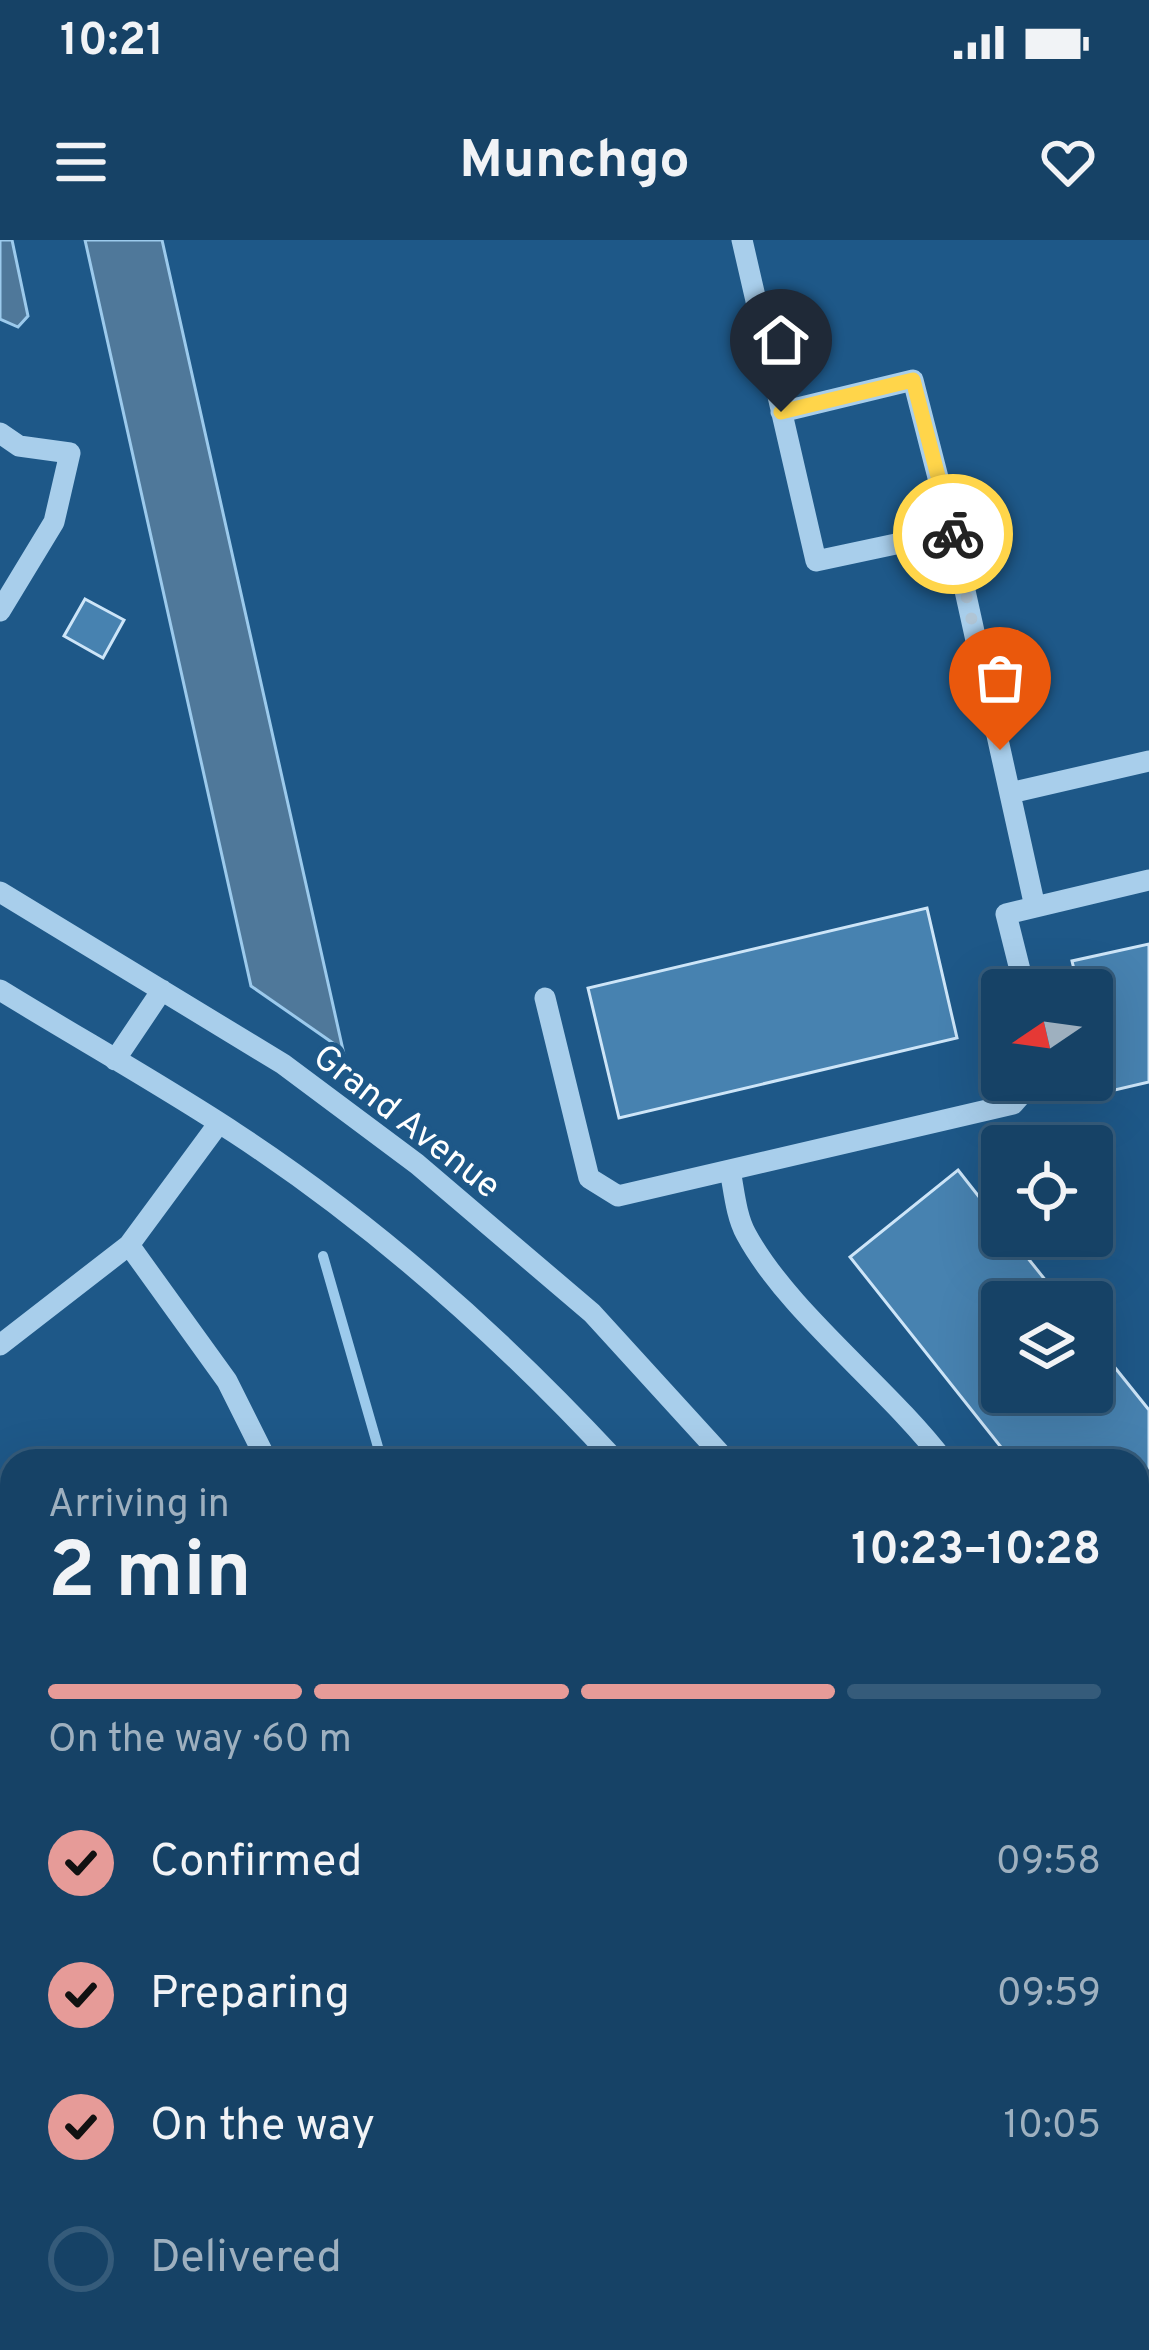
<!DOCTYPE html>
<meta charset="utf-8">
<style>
body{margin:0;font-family:Overpass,sans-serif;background:#234d6f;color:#f1f3f6;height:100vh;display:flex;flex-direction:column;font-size:45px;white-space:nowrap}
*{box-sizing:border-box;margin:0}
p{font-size:39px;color:#9eb0bf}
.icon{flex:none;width:66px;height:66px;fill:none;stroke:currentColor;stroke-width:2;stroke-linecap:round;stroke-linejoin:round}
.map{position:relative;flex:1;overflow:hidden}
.drawer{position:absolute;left:0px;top:1209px;width:1149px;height:903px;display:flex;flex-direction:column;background:#164266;border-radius:36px 36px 0 0;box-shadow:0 12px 48px #0002,0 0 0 3px #355b7a}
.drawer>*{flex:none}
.needle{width:78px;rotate:257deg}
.fabs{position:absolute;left:981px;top:729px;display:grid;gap:24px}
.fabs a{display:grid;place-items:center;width:132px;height:132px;border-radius:12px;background:#164266;box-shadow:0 12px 48px #0002,0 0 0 3px #355b7a;font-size:60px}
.pin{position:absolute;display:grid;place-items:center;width:102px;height:102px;color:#fff;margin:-123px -51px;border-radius:50% 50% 50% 0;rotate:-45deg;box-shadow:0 0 12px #0007}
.pin .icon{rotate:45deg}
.courier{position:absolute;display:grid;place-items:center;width:120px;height:120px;margin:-60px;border:9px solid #ffd54a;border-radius:50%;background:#fff;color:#222;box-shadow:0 3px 15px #0007}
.headline em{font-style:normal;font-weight:700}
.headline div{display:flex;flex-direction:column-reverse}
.headline{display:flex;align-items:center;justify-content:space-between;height:204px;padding:0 48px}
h1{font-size:78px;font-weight:700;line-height:90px}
.bar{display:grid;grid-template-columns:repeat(4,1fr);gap:18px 12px;align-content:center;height:144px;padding:0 48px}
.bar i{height:15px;border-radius:9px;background:#355b7a}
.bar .on{background:#e69b98}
.bar p{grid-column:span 4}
ol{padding:0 48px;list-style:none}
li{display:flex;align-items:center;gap:36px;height:132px}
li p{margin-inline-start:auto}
li .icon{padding:12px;border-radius:50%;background:#e69b98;color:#111;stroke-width:4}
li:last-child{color:#9eb0bf}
li i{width:66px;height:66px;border:6px solid #355b7a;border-radius:50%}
.status{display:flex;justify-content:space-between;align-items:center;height:84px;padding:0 60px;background:#164266;direction:ltr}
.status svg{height:33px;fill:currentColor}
header{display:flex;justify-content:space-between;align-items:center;height:156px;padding:0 48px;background:#164266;font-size:54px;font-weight:700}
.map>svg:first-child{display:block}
.green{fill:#2f71a4}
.water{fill:#4f789a;stroke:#9ccaec;stroke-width:3}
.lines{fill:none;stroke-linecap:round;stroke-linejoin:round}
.stream{stroke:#9ccaec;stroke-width:10}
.building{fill:#4782b0;stroke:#cde5f8;stroke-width:3}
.minor{stroke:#a8ceeb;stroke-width:21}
.done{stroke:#b0c5d5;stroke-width:12;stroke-dasharray:0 21.6}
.route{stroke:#ffd54a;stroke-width:15}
.labels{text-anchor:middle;stroke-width:9;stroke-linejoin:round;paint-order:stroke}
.street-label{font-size:36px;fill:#fff;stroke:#1e5888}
</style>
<div class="status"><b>10:21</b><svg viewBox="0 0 49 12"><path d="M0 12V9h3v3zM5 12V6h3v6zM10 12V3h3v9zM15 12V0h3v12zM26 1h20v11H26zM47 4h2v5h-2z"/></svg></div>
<header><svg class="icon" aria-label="menu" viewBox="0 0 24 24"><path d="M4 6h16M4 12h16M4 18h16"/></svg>Munchgo<svg class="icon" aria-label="heart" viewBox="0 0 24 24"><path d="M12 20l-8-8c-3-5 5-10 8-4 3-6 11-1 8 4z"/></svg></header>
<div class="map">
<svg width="1149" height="2110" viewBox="0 0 1149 2110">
<rect width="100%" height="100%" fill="#1e5888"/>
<path class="green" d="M 0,1305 L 12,1311 L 12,1731 L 0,1735 Z"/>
<path class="water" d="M 0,0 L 12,0 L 28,76 L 18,87 L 0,79 Z
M 85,0 L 162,0 L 343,810 L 251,746 Z"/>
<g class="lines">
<path class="stream" d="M 323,1016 L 382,1221
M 0,2095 L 12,2090"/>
</g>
<path class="building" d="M 85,359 L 124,380 L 103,418 L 64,396 Z
M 927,668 L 957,798 L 619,878 L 588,748 Z
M 1149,704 L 1149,842 L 1102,853 L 1092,809 L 1092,750 L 1079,750 L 1072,721 Z
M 958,930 L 1002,986 L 1002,996 L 1010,996 L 1063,1062 L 1002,1062 L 1002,1152 L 1092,1152 L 1092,1099 L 1149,1170 L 1149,1234 L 1137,1243 L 1137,1221 L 1012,1221 L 850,1017 Z
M 262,2100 L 417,2100 L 425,2110 L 250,2110 Z
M 673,2100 L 860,2100 L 862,2102 L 853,2110 L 682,2110 Z
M 923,2100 L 1001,2100 L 990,2110 L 932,2110 Z"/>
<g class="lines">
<path class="minor" d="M 742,0 L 816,321 L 952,292 L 1035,667
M 781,172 L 913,140 L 952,292
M 0,193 L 19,206 L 70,213 L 54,282 L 0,371
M 1010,553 L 1149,521
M 0,652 L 283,824 L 417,924 L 592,1073 L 727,1221
M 0,750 C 78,798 159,843 235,893 C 374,984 504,1100 616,1221
M 1025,750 L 1006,674 L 1149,640
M 545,758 L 589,938 L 618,956 L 1013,864 L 1034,840
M 115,820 L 162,750
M 730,930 C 734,950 736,976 746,994 C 788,1072 888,1147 944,1221
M 129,1005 L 227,1141 L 267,1221
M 0,1105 L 129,1005 L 219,883
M 1137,1347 L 1149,1338
M 1137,1497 L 1149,1515
M 0,1691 L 12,1684
M 1137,1715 L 1149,1724
M 1137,1819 L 1149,1827
M 0,1881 L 12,1875
M 0,1975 L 12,1969
M 598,2100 L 606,2110
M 1126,2100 L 1135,2110
M 529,2110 L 540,2100"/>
</g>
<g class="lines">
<path class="done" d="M 953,294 L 1000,510"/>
<path class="route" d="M 781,172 L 913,140 L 953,294"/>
</g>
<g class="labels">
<g class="street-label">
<text transform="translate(408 880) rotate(38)" y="13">Grand Avenue</text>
</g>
</g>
</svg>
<div class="fabs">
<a><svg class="needle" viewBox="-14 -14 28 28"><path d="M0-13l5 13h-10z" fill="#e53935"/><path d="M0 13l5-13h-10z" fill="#9eb0bf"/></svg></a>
<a><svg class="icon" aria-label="locate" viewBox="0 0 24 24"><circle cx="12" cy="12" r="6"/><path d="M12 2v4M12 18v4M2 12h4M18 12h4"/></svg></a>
<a><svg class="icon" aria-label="layers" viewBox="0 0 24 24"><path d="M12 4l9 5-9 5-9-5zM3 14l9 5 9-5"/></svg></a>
</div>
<div class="pin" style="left:1000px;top:510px;background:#ea580c"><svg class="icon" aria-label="bag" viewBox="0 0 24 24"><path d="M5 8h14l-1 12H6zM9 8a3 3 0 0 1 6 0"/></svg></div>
<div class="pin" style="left:781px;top:172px;background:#1f2937"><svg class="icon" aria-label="home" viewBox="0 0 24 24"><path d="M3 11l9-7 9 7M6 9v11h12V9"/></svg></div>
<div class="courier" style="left:953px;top:294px"><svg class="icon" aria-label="bike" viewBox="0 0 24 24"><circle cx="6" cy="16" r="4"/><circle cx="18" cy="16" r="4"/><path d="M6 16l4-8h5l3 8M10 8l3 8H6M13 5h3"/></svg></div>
<section class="drawer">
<div class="headline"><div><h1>2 min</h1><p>Arriving in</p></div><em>10:23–10:28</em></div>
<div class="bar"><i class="on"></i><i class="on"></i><i class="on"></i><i></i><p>On the way · 60 m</p></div>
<ol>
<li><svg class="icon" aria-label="check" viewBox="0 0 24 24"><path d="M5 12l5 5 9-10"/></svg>Confirmed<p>09:58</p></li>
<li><svg class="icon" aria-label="check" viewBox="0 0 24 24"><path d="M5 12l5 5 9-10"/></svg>Preparing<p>09:59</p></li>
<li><svg class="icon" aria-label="check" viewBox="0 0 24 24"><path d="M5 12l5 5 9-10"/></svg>On the way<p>10:05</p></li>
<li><i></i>Delivered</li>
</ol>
</section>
</div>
